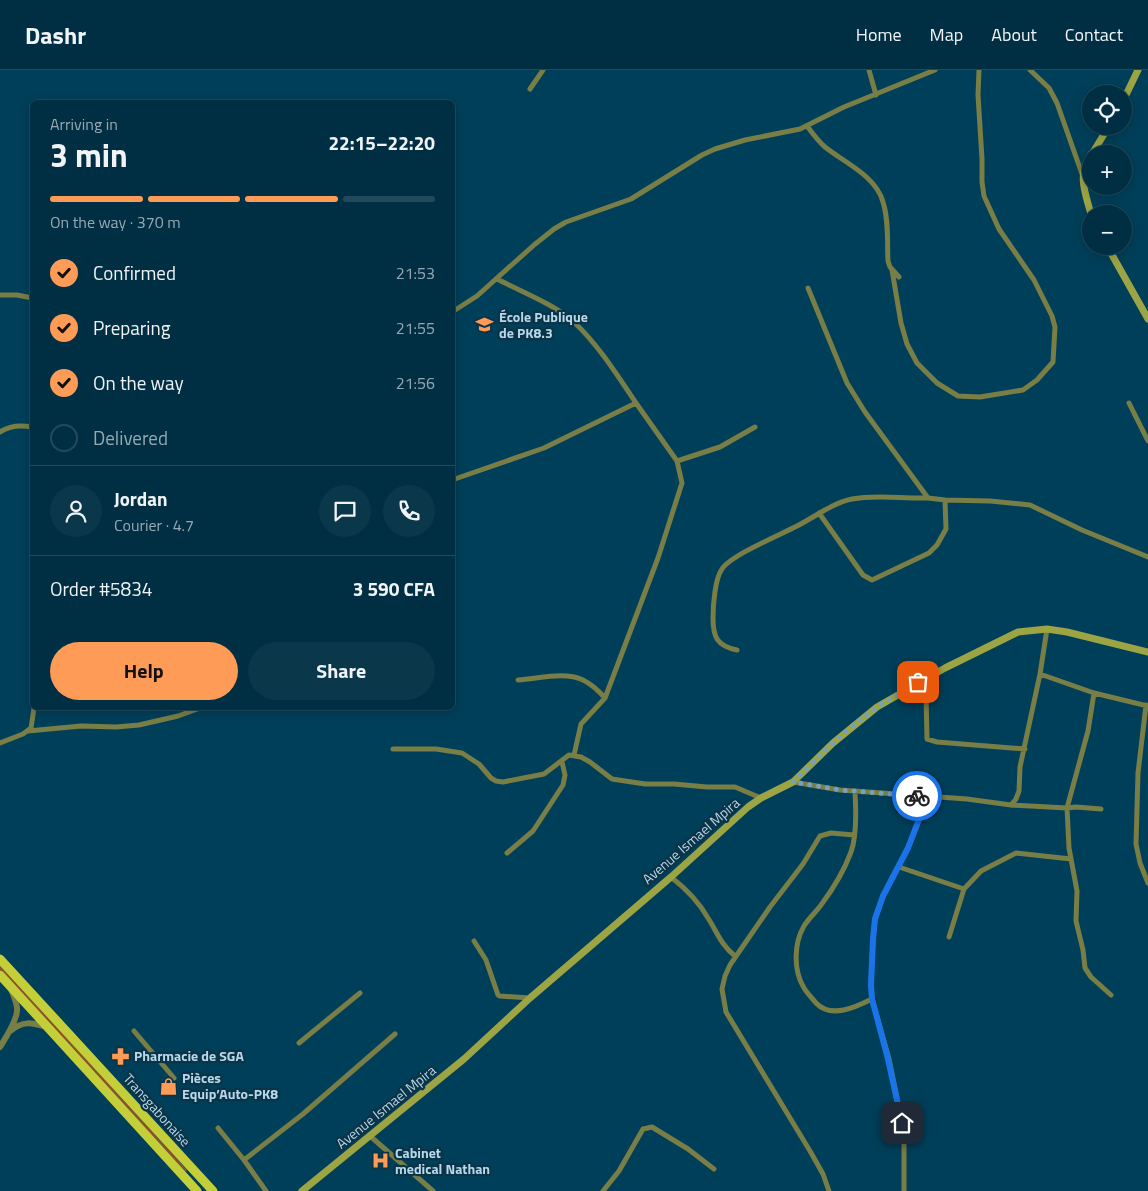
<!DOCTYPE html>
<meta charset="utf-8">
<style>
body{margin:0;font-family:"Titillium Web",sans-serif;background:#0a374a;color:#f1f3f6;height:100vh;display:flex;flex-direction:column;font-size:19px;white-space:nowrap}
*{box-sizing:border-box;margin:0}
p{font-size:16px;color:#95a9b2}
.icon{flex:none;width:28px;height:28px;fill:none;stroke:currentColor;stroke-width:2;stroke-linecap:round;stroke-linejoin:round}
.map{position:relative;flex:1;overflow:hidden}
.sheet{position:absolute;left:30px;top:30px;width:425px;height:610px;display:flex;flex-direction:column;background:#002f43;border-radius:8px;box-shadow:0 2px 12px #0003,0 0 0 1px #224a5c}
.sheet>*{flex:none}
.fabs{position:absolute;left:1082px;top:15px;display:grid;gap:10px}
.fabs a{display:grid;place-items:center;width:50px;height:50px;border-radius:50%;background:#002f43;box-shadow:0 2px 12px #0003,0 0 0 1px #224a5c;font-size:25px}
.pin{position:absolute;display:grid;place-items:center;width:42px;height:42px;color:#fff;margin:-21px;border-radius:10px;box-shadow:0 2px 8px #0006}
.courier{position:absolute;display:grid;place-items:center;width:50px;height:50px;margin:-25px;border:4px solid #1a73e8;border-radius:50%;background:#fff;color:#222;box-shadow:0 1px 6px #0007}
.headline em{font-style:normal;font-weight:700}
.headline div{display:flex;flex-direction:column-reverse}
.headline{display:flex;align-items:center;justify-content:space-between;height:85px;padding:0 20px}
h1{font-size:32px;font-weight:700;line-height:38px}
.bar{display:grid;grid-template-columns:repeat(4,1fr);gap:8px 5px;align-content:center;height:60px;padding:0 20px}
.bar i{height:6px;border-radius:4px;background:#224a5c}
.bar .active{background:#fe9c57}
.bar p{grid-column:span 4}
.line{display:flex;align-items:center;gap:12px;padding:0 20px;border-top:1px solid #224a5c}
.line div{flex:1}
.round{display:grid;place-items:center;flex:none;width:52px;height:52px;border-radius:26px;background:#0a374a}
ol{padding:0 20px;list-style:none}
li{display:flex;align-items:center;gap:15px;height:55px}
li p{margin-inline-start:auto}
li .icon{padding:5px;border-radius:50%;background:#fe9c57;color:#111;stroke-width:4}
li:last-child{color:#95a9b2}
li i{width:28px;height:28px;border:2px solid #224a5c;border-radius:50%}
.button{display:flex;gap:10px;margin-top:auto;padding:10px 20px}
.button a{flex:1;height:58px;border-radius:30px;background:#fe9c57;color:#111;font-size:20px;font-weight:700;line-height:58px;text-align:center}
.button a+a{background:#0a374a;color:#f1f3f6}
header{display:flex;align-items:center;gap:30px;box-sizing:border-box;height:70px;padding:0 25px;background:#002f43;border-bottom:1px solid #224a5c}
header strong{font-size:24px}
nav{display:flex;gap:28px;margin-inline-start:auto;font-size:18px}
.map>svg:first-child{display:block}
.green{fill:#8b5129}
.lines{fill:none;stroke-linecap:round;stroke-linejoin:round}
.minor{stroke:#787e45;stroke-width:5}
.tertiary{stroke:#787e45;stroke-width:6}
.secondary{stroke:#9ca443;stroke-width:7}
.trunk{stroke:#c4ce38;stroke-width:9}
.done{stroke:#76a2b9;stroke-width:5;stroke-dasharray:0 9}
.route{stroke:#1a73e8;stroke-width:6}
.labels{text-anchor:middle;stroke-width:4.5;stroke-linejoin:round;paint-order:stroke}
.poi-label{font-size:14px;font-weight:bold;fill:#b6d8ec;stroke:#0c3346;text-anchor:start}
.street-label{font-size:14px;fill:#b6d8ec;stroke:#0c3346}
</style>
<header>
<strong>Dashr</strong>
<nav><a>Home</a><a>Map</a><a>About</a><a>Contact</a></nav>
</header>
<div class="map">
<svg width="1148" height="1121" viewBox="0 0 1148 1121">
<rect width="100%" height="100%" fill="#003f59"/>
<path class="green" d="M 0,895 L 181,1093 L 187,1100 L 186,1102 L 0,900 Z"/>
<g class="lines">
<path class="minor" d="M 869,0 L 876,25
M 1030,0 L 1049,18 L 1057,33 L 1082,104
M 530,19 L 543,0
M 807,56 C 813,64 818,71 825,77 C 845,93 876,106 883,132 C 889,151 887,172 888,191 L 890,197 L 899,207
M 892,200 L 901,253 L 907,274 L 917,293 L 937,313 L 958,326 L 980,327 L 1023,320 L 1037,310 L 1053,292 L 1055,257 L 1052,246 L 1034,210 L 999,159 L 984,126 L 982,112 L 982,89 L 978,25 L 979,0
M 497,209 C 520,221 556,235 575,253 C 599,276 617,305 636,333
M 808,218 L 847,313 L 865,342 L 928,428 L 945,430 L 990,431 L 1030,435 L 1082,460 L 1148,487
M 0,225 L 17,225 L 32,228
M 452,242 L 477,226 L 534,175 L 554,159 L 566,152 L 631,129 L 702,85 L 715,79 L 745,70 L 800,59 L 844,37 L 935,0
M 1129,333 L 1148,371
M 0,362 C 10,355 21,355 32,357
M 677,391 L 720,377 L 755,357
M 452,410 L 544,378 L 636,333 L 677,391 L 682,413 L 658,488 L 605,628 L 581,654 L 574,685
M 819,443 L 863,505 L 872,510 L 929,483 L 937,475 L 946,459 L 945,430
M 737,580 C 717,576 713,567 713,548 C 713,536 715,508 722,499 C 731,485 780,465 797,456 C 815,447 832,433 852,429 C 877,424 903,429 928,428
M 1040,604 L 1094,623 L 1148,636
M 518,610 C 538,609 564,601 583,610 C 591,614 599,621 605,628
M 918,612 L 926,624 L 927,669 L 937,672 L 1025,679
M 1094,623 L 1088,661 L 1067,738 L 1076,737 L 1101,739
M 1146,635 L 1138,703 L 1136,774 L 1140,793 L 1148,813
M 28,661 L 81,656 L 116,657 L 139,655 L 178,646 L 200,638
M 0,673 L 23,664 L 31,658 L 34,638
M 393,679 L 436,679 L 462,683 L 479,694 L 491,708 L 496,711 L 503,712 L 544,704 L 569,685 L 581,687 L 590,692 L 612,709 L 645,714 L 674,714 L 707,717 L 735,717 L 761,728
M 793,712 L 840,720 L 967,729 L 1011,735 L 1067,738 L 1069,778 L 1077,821 L 1076,851 L 1083,880 L 1085,898 L 1091,907 L 1111,925
M 855,722 C 856,739 857,766 851,782 C 844,801 833,819 821,835 C 816,842 809,848 804,856 C 794,873 793,900 804,918 C 807,923 812,928 816,933 C 831,949 856,937 872,929
M 1011,735 L 1016,729 L 1019,721 L 1020,697 L 1040,604 L 1047,559
M 507,783 L 533,761 L 563,715 L 565,705 L 562,692
M 899,797 L 964,819
M 671,807 C 685,818 699,832 708,848 C 717,862 721,875 735,886
M 949,867 L 964,819 L 981,801 L 1016,783 L 1071,789
M 474,871 L 486,890 L 498,925 L 500,926 L 530,928
M 134,961 L 174,1008
M 299,973 L 360,923
M 218,1058 L 244,1090 L 266,1121
M 370,1066 L 433,1121
M 244,1090 L 303,1044 L 395,964
M 603,1121 L 619,1101 L 643,1059 L 652,1057 L 688,1079 L 714,1099
M 829,1121 L 823,1104 L 810,1081 L 726,942 L 722,919 L 725,906 L 730,895 L 770,837 L 803,794 L 820,766 L 831,763 L 854,765
M 904,1121 L 904,1073 L 902,1053 L 889,989 L 872,929 L 871,915 L 873,869 L 875,849 L 883,826 L 908,778 L 921,745 L 923,727"/>
<path class="tertiary" d="M 10,961 C 23,951 31,952 46,957
M 0,977 C 5,969 18,949 17,939 C 17,932 13,925 11,919"/>
<path class="secondary" d="M 1124,29 L 1138,0
M 1091,84 C 1077,105 1085,122 1091,144
M 1092,84 L 1109,56
M 1107,176 L 1148,249
M 302,1121 L 464,989 L 530,928 L 671,807 L 748,737 L 761,728 L 793,712 L 833,673 L 877,637 L 945,598 L 1018,562 L 1047,559 L 1067,562 L 1148,582"/>
<path class="trunk" d="M 0,889 L 213,1121
M 0,905 L 197,1121"/>
</g>
<g class="lines">
<path class="done" d="M 917,726 L 840,720 L 793,712 C 819,686 845,660 875,639 C 888,629 904,621 918,612"/>
<path class="route" d="M 902,1053 L 888,989 L 872,929 L 871,915 L 873,869 L 875,849 L 883,826 L 908,778 L 921,744 L 923,727 L 917,726"/>
</g>
<defs>
<symbol id="school-bare" viewBox="-9 -9 18 18"><path d="M0-5L7-2L0 1L-7-2ZM-4 1L0 2.5L4 1V4Q0 6-4 4Z" fill="#fe9c57" stroke="#0c3346" stroke-width="2.5" paint-order="stroke"/></symbol>
<symbol id="pharmacy-bare" viewBox="-9 -9 18 18"><path d="M-2-6h4v4h4v4h-4v4h-4v-4h-4v-4h4Z" fill="#fe9c57" stroke="#0c3346" stroke-width="2.5" paint-order="stroke"/></symbol>
<symbol id="shop-bare" viewBox="-9 -9 18 18"><path d="M-5-2.5h2.3a2.7 3.5 0 0 1 5.4 0H5L5.5 6h-11ZM-1.5-2.5h3a1.5 2.3 0 0 0-3 0Z" fill="#fe9c57" stroke="#0c3346" stroke-width="2.5" paint-order="stroke"/></symbol>
<symbol id="hospital-bare" viewBox="-9 -9 18 18"><path d="M-5-5h3v3.5h4V-5h3V5h-3V1.5h-4V5h-3Z" fill="#fe9c57" stroke="#0c3346" stroke-width="2.5" paint-order="stroke"/></symbol>
</defs>
<g fill-rule="evenodd">
<use href="#school-bare" x="472" y="242" width="25" height="25"/>
<use href="#pharmacy-bare" x="108" y="974" width="25" height="25"/>
<use href="#shop-bare" x="156" y="1004" width="25" height="25"/>
<use href="#hospital-bare" x="368" y="1078" width="25" height="25"/>
</g>
<g class="labels">
<g class="poi-label">
<text x="499" y="252">École Publique<tspan x="499" dy="16">de PK8.3</tspan></text>
<text x="134" y="991">Pharmacie de SGA</text>
<text x="182" y="1013">Pièces<tspan x="182" dy="16">Equip’Auto-PK8</tspan></text>
<text x="395" y="1088">Cabinet<tspan x="395" dy="16">medical Nathan</tspan></text>
</g>
<g class="street-label">
<text transform="translate(691 771) rotate(-41)" y="5">Avenue Ismael Mpira</text>
<text transform="translate(386 1037) rotate(-39)" y="5">Avenue Ismael Mpira</text>
<text transform="translate(157 1040) rotate(48)" y="5">Transgabonaise</text>
</g>
</g>
</svg>
<div class="fabs">
<a><svg class="icon" aria-label="locate" viewBox="0 0 24 24"><circle cx="12" cy="12" r="6"/><path d="M12 2v4M12 18v4M2 12h4M18 12h4"/></svg></a>
<a>+</a>
<a>−</a>
</div>
<div class="pin" style="left:918px;top:612px;background:#ea580c"><svg class="icon" aria-label="bag" viewBox="0 0 24 24"><path d="M5 8h14l-1 12H6zM9 8a3 3 0 0 1 6 0"/></svg></div>
<div class="pin" style="left:902px;top:1053px;background:#1f2937"><svg class="icon" aria-label="home" viewBox="0 0 24 24"><path d="M3 11l9-7 9 7M6 9v11h12V9"/></svg></div>
<div class="courier" style="left:917px;top:726px"><svg class="icon" aria-label="bike" viewBox="0 0 24 24"><circle cx="6" cy="16" r="4"/><circle cx="18" cy="16" r="4"/><path d="M6 16l4-8h5l3 8M10 8l3 8H6M13 5h3"/></svg></div>
<section class="sheet">
<div class="headline"><div><h1>3 min</h1><p>Arriving in</p></div><em>22:15–22:20</em></div>
<div class="bar"><i class="active"></i><i class="active"></i><i class="active"></i><i></i><p>On the way · 370 m</p></div>
<ol>
<li><svg class="icon" aria-label="check" viewBox="0 0 24 24"><path d="M5 12l5 5 9-10"/></svg>Confirmed<p>21:53</p></li>
<li><svg class="icon" aria-label="check" viewBox="0 0 24 24"><path d="M5 12l5 5 9-10"/></svg>Preparing<p>21:55</p></li>
<li><svg class="icon" aria-label="check" viewBox="0 0 24 24"><path d="M5 12l5 5 9-10"/></svg>On the way<p>21:56</p></li>
<li><i></i>Delivered</li>
</ol>
<div class="line" style="height:90px"><a class="round"><svg class="icon" aria-label="person" viewBox="0 0 24 24"><circle cx="12" cy="8" r="4"/><path d="M4 21q1-7 8-7t8 7"/></svg></a><div><b>Jordan</b><p>Courier · 4.7</p></div><a class="round"><svg class="icon" aria-label="chat" viewBox="0 0 24 24"><path d="M4 5h16v11H9l-5 4z"/></svg></a><a class="round"><svg class="icon" aria-label="phone" viewBox="0 0 24 24"><path d="M5 4h4l2 5-3 2q2 4 5 5l2-3 5 2v4C11 20 4 13 5 4z"/></svg></a></div>
<div class="line" style="height:65px"><div>Order #5834</div><b>3 590 CFA</b></div>
<div class="button"><a>Help</a><a>Share</a></div>
</section>
</div>
